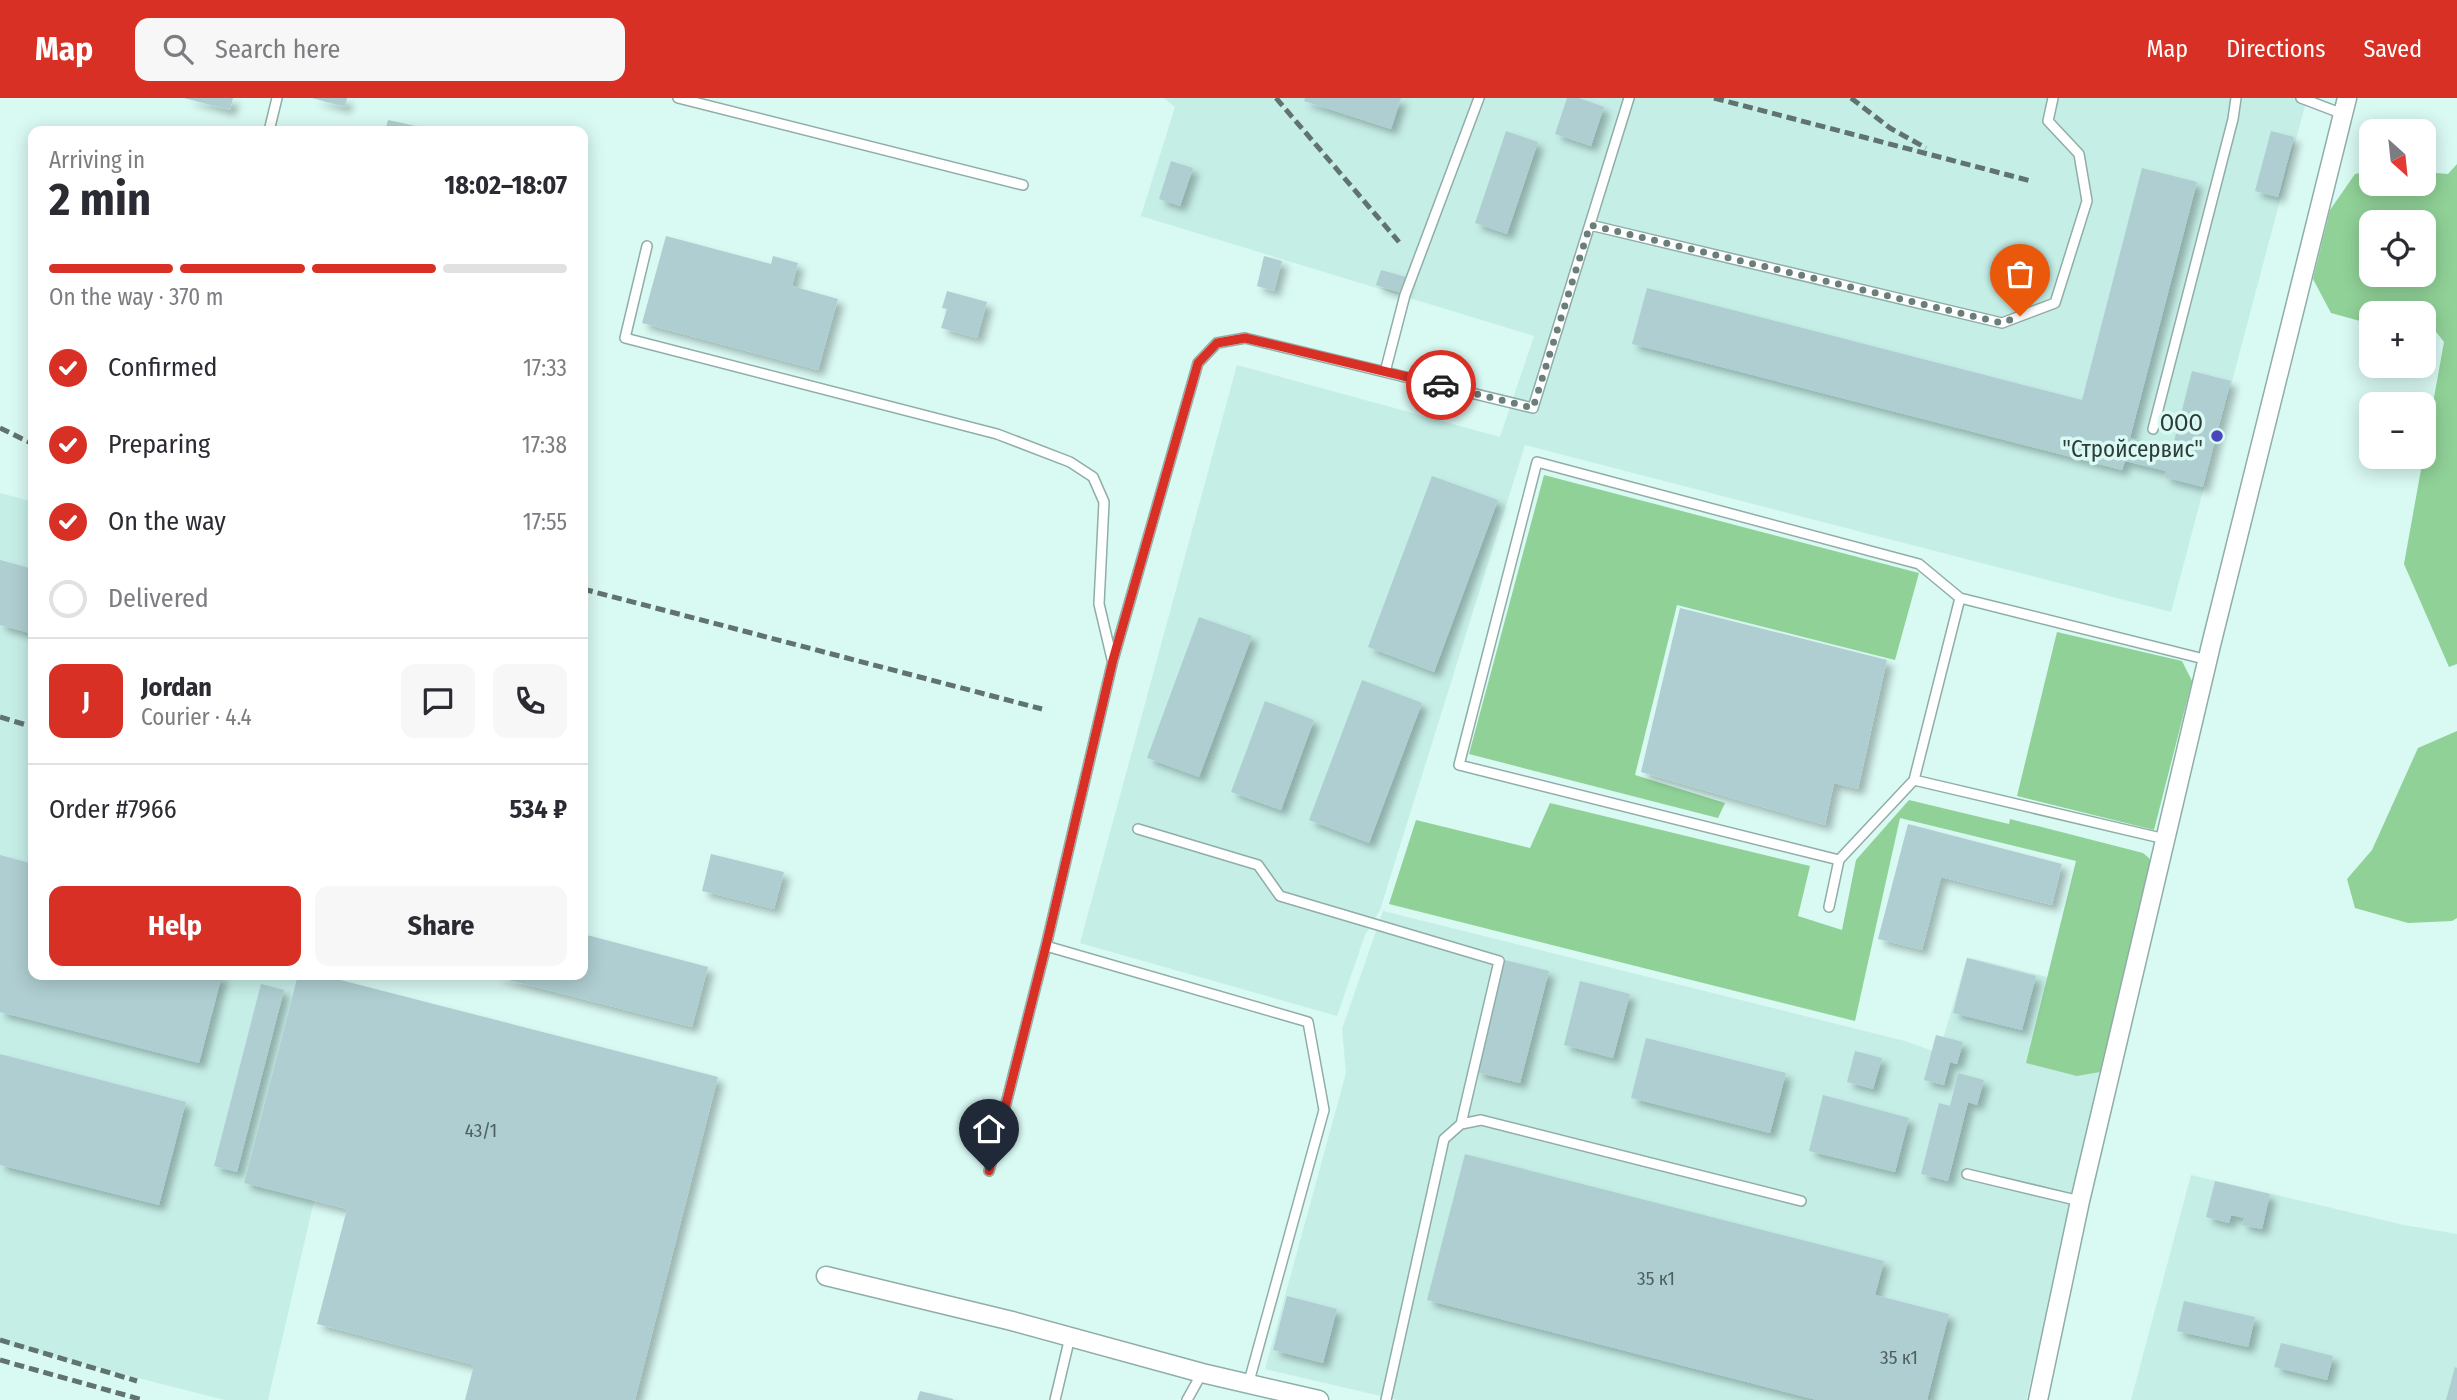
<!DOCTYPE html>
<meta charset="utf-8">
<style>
body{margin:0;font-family:"Fira Sans Condensed",sans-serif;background:#f7f7f7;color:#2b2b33;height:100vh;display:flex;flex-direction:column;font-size:26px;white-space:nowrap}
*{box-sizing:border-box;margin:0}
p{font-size:23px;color:#7c7c81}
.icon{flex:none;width:38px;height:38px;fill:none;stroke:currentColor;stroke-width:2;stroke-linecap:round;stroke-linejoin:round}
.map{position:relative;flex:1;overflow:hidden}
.sheet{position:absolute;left:28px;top:28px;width:560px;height:854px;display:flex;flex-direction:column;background:#fff;border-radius:14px;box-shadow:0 4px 18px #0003}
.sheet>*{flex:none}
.needle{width:46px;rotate:153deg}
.fabs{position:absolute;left:2359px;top:21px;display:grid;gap:14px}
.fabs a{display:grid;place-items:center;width:77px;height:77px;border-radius:14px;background:#fff;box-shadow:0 4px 18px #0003;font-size:35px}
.pin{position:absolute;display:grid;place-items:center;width:60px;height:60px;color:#fff;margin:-72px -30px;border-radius:50% 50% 50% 0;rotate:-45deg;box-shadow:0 0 7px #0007}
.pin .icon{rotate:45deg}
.courier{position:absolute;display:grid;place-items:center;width:70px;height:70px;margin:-35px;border:5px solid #d93025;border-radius:50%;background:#fff;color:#222;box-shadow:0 2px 9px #0007}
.headline em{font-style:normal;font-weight:700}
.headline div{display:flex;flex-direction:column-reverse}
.headline{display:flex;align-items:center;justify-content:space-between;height:119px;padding:0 21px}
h1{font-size:46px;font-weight:700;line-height:52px}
.bar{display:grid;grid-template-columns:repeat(4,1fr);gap:10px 7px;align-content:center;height:84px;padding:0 21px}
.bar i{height:9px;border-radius:5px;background:#e1e1e2}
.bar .current{background:#d93025}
.bar p{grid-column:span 4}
.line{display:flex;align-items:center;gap:18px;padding:0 21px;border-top:2px solid #e1e1e2}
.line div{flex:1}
.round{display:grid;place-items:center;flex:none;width:74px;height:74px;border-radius:14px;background:#f7f7f7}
ol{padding:0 21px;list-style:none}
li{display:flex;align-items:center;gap:21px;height:77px}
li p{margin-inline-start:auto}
li .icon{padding:7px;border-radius:50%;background:#d93025;color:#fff;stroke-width:4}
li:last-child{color:#7c7c81}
li i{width:38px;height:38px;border:4px solid #e1e1e2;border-radius:50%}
.primary-button{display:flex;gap:14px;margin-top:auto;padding:14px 21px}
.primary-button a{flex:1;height:80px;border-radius:14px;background:#d93025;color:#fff;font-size:28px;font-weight:700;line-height:80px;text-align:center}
.primary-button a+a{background:#f7f7f7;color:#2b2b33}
header{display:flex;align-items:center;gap:42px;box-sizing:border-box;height:98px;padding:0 35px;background:#d93025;color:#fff}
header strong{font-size:33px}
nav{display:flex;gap:38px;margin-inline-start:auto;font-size:24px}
.search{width:490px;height:63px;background:#f7f7f7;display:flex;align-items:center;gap:18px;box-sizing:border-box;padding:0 24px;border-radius:14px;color:#7c7c81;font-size:26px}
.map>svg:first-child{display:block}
.built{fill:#c5eee7}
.green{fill:#90d197;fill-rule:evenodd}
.building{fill:#afced1;filter:url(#shadow)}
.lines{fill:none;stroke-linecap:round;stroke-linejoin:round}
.lane-casing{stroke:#90ada8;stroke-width:12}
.street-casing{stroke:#90ada8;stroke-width:21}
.lane{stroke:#fff;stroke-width:9}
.street{stroke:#fff;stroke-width:18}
.rail{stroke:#61736f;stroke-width:5;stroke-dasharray:10 5;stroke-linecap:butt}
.done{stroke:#6a7e7a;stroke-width:7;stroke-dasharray:0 12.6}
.route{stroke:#d93025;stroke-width:9}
.poi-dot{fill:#4946bc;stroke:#d9f9f3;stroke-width:2.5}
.labels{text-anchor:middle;stroke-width:7;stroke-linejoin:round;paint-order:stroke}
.number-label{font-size:19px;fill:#4f605f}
.poi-label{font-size:23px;fill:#2f3b39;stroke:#d9f9f3;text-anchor:end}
</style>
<header>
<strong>Map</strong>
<div class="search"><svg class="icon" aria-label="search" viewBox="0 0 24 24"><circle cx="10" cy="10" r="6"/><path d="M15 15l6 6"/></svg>Search here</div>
<nav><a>Map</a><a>Directions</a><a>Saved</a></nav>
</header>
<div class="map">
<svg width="2457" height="1302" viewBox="0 0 2457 1302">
<defs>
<filter id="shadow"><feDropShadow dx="6" dy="6" stdDeviation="3.5" flood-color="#0004"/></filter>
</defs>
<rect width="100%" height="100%" fill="#d9f9f3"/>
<path class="built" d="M 1164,0 L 2307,0 L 2171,514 L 1525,347 L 1380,812 L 1365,837 L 1337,918 L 1080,845 L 1237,267 L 1500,339 L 1534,238 L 1141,118 L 1175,9 Z
M 0,395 L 33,404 L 33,877 L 308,877 L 249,1073 L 316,1094 L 268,1302 L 225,1302 L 0,1245 Z
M 1383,813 L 1905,943 L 1939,955 L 1967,859 L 2051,880 L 2124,890 L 2026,1302 L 1398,1302 L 1265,1271 L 1346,975 L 1342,931 Z
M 2191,1077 L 2404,1127 L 2457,1136 L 2457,1302 L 2131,1302 Z"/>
<path class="green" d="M 2457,66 L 2457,566 L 2449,569 L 2404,466 L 2444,244 L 2427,222 L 2424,222 L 2424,215 L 2371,215 L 2371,226 L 2331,215 L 2313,181 L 2330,112 L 2355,76 L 2371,73 L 2371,86 L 2424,86 L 2424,74 L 2448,76 ZM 2371,124 L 2424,124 L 2424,177 L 2371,177 Z
M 1544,377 L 1919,475 L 1895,562 L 1677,507 L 1635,677 L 1725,705 L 1718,720 L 1469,656 Z
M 2057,534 L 2182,563 L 2192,583 L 2154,732 L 2017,698 Z
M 2457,633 L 2457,820 L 2452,823 L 2408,825 L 2355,810 L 2347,781 L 2372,752 L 2418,650 Z
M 1909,702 L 2009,726 L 2010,721 L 2143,755 L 2149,760 L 2152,766 L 2100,974 L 2077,978 L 2026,965 L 2076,763 L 1900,720 L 1855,923 L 1389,806 L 1416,722 L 1530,750 L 1550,705 L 1810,768 L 1798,818 L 1842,832 L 1856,762 Z"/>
<path class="building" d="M 184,0 L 233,0 L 230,12 Z
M 312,0 L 347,0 L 345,9 Z
M 1305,0 L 1401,0 L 1391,31 L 1304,3 Z
M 1567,0 L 1579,0 L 1604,9 L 1591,48 L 1555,36 Z
M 388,22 L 434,32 L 434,33 L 385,33 Z
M 1506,33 L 1538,44 L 1507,136 L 1475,125 Z
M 2271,33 L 2294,39 L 2278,99 L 2255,93 Z
M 1171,63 L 1193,70 L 1180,108 L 1159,101 Z
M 2142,70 L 2197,84 L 2130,340 L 2172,351 L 2192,273 L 2231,283 L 2203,389 L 2164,379 L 2166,373 L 2125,363 L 2122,372 L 1632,246 L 1647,190 L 2082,302 Z
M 666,138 L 771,166 L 773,158 L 798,165 L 792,188 L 838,201 L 818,272 L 642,225 Z
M 1264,158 L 1282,163 L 1274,193 L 1257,188 Z
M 1381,172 L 1406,179 L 1401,195 L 1376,187 Z
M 947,193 L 987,204 L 977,240 L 941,230 L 947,211 L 942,210 Z
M 1432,378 L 1498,402 L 1434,574 L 1368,549 Z
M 0,462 L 33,471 L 33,536 L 0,527 Z
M 1680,510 L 1887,562 L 1858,691 L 1834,685 L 1825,727 L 1641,674 Z
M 1199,519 L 1252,538 L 1199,679 L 1147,660 Z
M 1362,582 L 1422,605 L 1369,745 L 1309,722 Z
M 1265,603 L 1314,622 L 1281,712 L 1231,694 Z
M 1908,726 L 2062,766 L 2052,807 L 1941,779 L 1922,852 L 1878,841 Z
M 711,756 L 784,774 L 774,811 L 702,793 Z
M 0,757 L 33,766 L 33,877 L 222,877 L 199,965 L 0,914 Z
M 583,836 L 708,869 L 692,929 L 493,878 L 583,877 Z
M 1967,860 L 2036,878 L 2022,932 L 1953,915 Z
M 1505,862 L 1549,873 L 1520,985 L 1476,974 Z
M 298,877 L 321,877 L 718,979 L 635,1302 L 465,1302 L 474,1267 L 317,1226 L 347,1111 L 244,1085 Z
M 1580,883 L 1630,896 L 1613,960 L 1564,947 Z
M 261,886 L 284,892 L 237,1074 L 214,1068 Z
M 1936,937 L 1963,944 L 1957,966 L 1950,964 L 1944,987 L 1924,982 Z
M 1646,940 L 1786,975 L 1770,1035 L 1631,1000 Z
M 1855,953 L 1882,960 L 1873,991 L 1847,984 Z
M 0,956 L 186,1004 L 159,1107 L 0,1067 Z
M 1958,975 L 1984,982 L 1977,1007 L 1968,1004 L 1948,1083 L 1921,1076 L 1939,1005 L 1950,1008 Z
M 1823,997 L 1909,1020 L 1895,1074 L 1809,1053 Z
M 1465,1056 L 1884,1163 L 1875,1197 L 1949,1216 L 1927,1302 L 1817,1302 L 1427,1202 Z
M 2215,1083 L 2270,1096 L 2262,1131 L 2242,1127 L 2244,1120 L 2231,1117 L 2229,1125 L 2206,1119 Z
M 1287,1198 L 1337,1211 L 1323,1265 L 1273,1252 Z
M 2184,1203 L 2255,1219 L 2248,1249 L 2177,1233 Z
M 2281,1245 L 2333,1258 L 2327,1282 L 2274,1269 Z
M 2455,1269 L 2457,1270 L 2457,1302 L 2446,1302 Z
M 920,1293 L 953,1301 L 953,1302 L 917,1302 Z"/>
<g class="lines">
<defs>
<path id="lane" d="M 678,0 L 1023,87
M 2301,0 L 2343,16
M 269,33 L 277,0
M 1590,127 L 2002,225 L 2055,205 L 2087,103 L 2079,56 L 2048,23 L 2053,0
M 647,148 L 625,240 L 997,336 L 1070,364 L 1093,379 L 1104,404 L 1099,506 L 1112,561
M 1385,274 L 1405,197 L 1479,0
M 2153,331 L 2233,21 L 2236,0
M 1960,500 L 1919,466 L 1537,364 L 1459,667 L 1839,762 L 1914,682 L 1960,500 L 2208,562
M 1914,682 L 2165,741
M 1138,731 L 1258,767 L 1280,798 L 1499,863 L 1461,1026
M 1829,809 L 1839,762
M 1046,848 L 1113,562 L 1198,265 L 1217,245 L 1245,240 L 1533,310 L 1629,0
M 989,1073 L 1046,848 L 1308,924 L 1324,1012 L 1248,1287
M 1967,1076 L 2080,1103
M 1055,1302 L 1070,1239
M 1187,1302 L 1202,1275
M 1386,1302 L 1444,1041 L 1461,1026 L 1481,1022 L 1801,1103"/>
<path id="street" d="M 826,1178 L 1012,1223 L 1202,1275 L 1319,1302
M 2038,1302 L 2080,1103 L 2211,547 L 2347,0"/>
</defs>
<use href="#lane" class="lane-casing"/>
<use href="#street" class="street-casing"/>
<use href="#lane" class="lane"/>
<use href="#street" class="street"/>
<path class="rail" d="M 1276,0 L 1399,144
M 1714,0 L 2031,83
M 1851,0 L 1890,30 L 1926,50
M 0,330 L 33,346
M 583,491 L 1042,611
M 0,619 L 33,629
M 0,1242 L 137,1283
M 0,1262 L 143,1302"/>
</g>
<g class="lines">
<path class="done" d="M 1441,287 L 1533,310 L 1590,127 L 2002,225 L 2020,218"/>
<path class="route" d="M 989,1073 L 1046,848 L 1113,562 L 1198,265 L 1217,245 L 1245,240 L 1441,287"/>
</g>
<circle class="poi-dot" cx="2217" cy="338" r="7"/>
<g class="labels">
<g class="number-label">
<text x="481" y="1039">43/1</text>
<text x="1656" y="1187">35 к1</text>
<text x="1899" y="1266">35 к1</text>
</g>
<g class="poi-label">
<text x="2203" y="333">ООО<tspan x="2203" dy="26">"Стройсервис"</tspan></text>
</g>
</g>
</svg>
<div class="fabs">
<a><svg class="needle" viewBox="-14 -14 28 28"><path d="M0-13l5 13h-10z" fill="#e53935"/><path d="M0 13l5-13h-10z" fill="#7c7c81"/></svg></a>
<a><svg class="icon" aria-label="locate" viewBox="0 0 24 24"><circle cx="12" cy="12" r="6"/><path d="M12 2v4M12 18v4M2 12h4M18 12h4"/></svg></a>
<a>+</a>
<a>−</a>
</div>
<div class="pin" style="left:2020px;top:218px;background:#ea580c"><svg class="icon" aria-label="bag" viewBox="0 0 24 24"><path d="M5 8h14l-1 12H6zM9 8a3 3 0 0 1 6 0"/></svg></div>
<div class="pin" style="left:989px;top:1073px;background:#1f2937"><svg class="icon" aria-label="home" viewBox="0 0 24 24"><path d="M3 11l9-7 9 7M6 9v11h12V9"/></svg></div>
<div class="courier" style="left:1441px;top:287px"><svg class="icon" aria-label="car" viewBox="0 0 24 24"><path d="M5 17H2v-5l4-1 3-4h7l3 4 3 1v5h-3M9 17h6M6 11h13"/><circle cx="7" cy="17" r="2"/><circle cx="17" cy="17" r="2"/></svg></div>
<section class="sheet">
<div class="headline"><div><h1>2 min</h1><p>Arriving in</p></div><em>18:02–18:07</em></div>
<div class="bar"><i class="current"></i><i class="current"></i><i class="current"></i><i></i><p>On the way · 370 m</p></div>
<ol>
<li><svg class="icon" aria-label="check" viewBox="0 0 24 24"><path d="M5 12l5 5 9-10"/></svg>Confirmed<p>17:33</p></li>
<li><svg class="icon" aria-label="check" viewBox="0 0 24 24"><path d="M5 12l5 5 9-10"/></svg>Preparing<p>17:38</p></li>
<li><svg class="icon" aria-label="check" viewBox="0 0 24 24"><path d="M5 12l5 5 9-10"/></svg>On the way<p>17:55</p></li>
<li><i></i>Delivered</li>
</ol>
<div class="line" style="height:126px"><b class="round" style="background:#d93025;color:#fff">J</b><div><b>Jordan</b><p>Courier · 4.4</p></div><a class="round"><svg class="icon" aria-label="chat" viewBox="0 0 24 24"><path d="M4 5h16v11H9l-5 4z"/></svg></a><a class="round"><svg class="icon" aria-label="phone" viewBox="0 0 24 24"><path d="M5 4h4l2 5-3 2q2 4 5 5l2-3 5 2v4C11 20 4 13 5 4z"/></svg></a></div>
<div class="line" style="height:91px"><div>Order #7966</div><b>534 ₽</b></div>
<div class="primary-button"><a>Help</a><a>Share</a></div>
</section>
</div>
